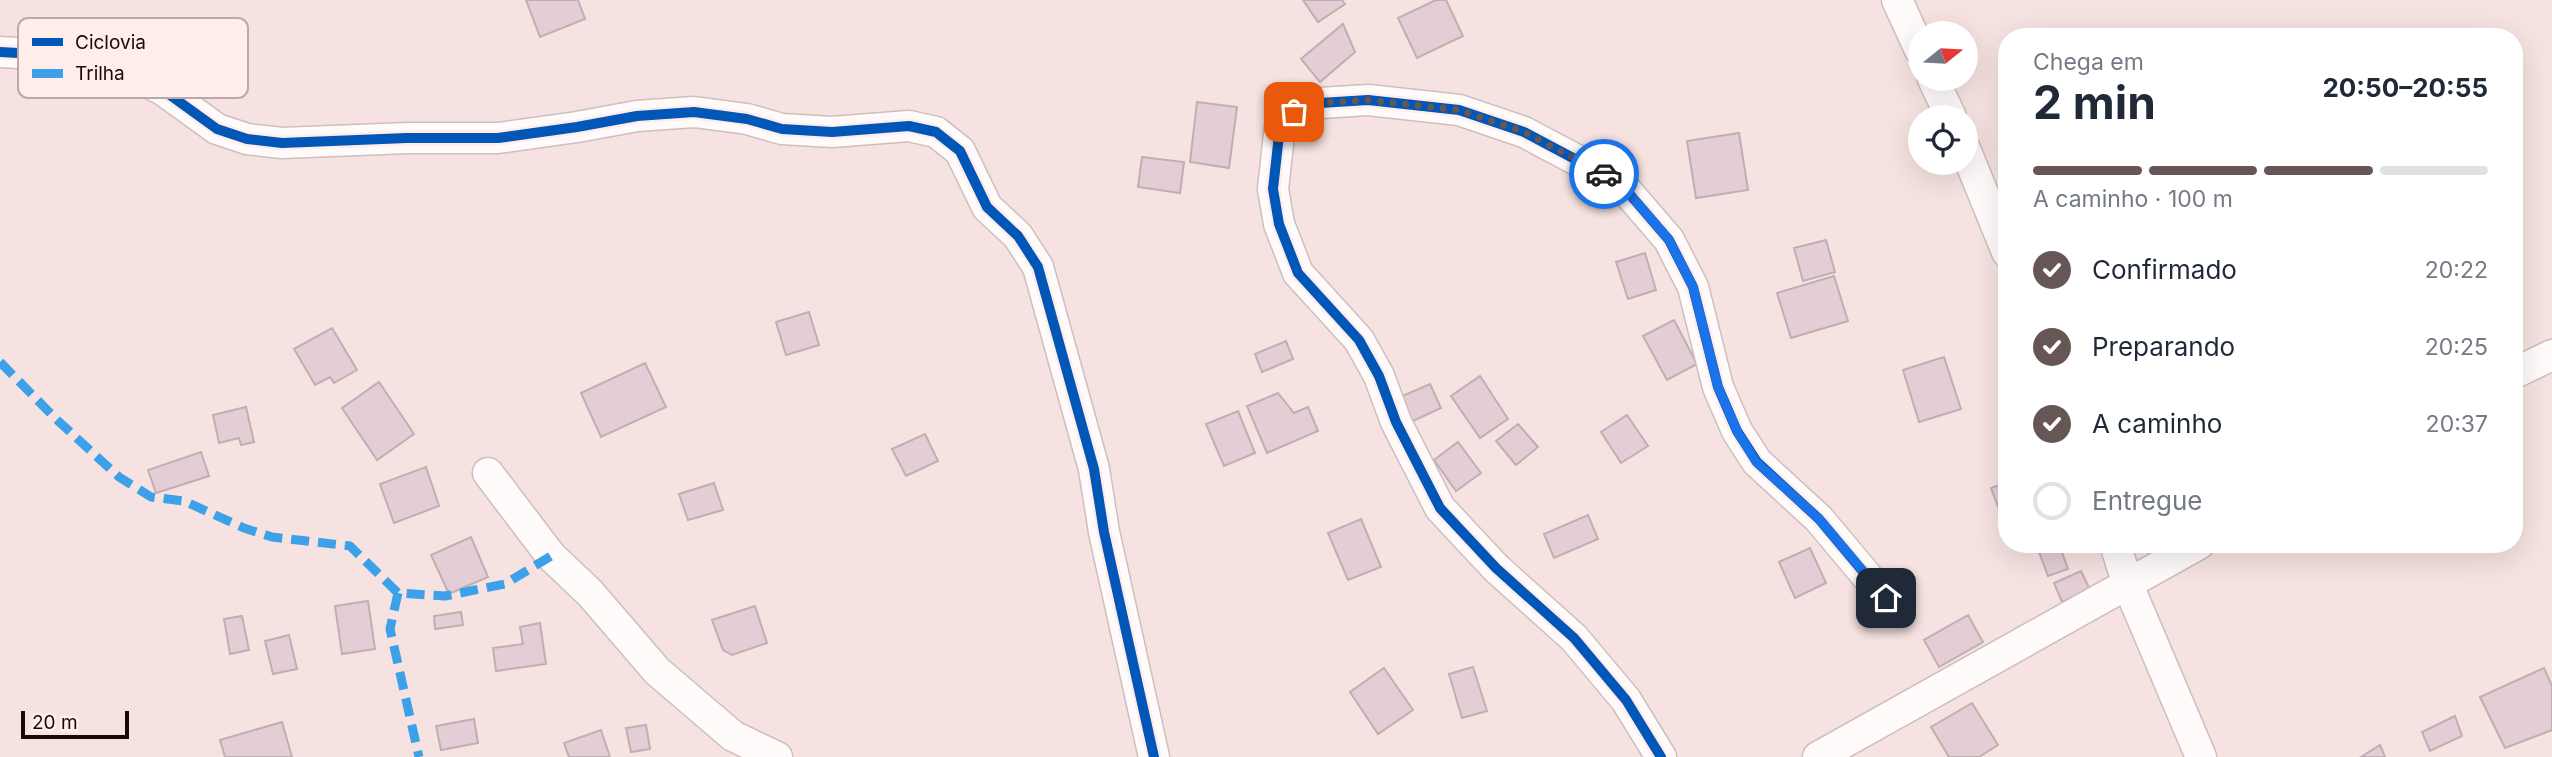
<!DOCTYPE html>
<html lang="pt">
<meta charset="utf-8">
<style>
body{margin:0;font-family:Inter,sans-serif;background:#f6f6f7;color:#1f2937;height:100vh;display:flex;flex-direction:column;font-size:26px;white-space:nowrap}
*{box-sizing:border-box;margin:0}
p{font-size:23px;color:#747a83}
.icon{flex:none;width:38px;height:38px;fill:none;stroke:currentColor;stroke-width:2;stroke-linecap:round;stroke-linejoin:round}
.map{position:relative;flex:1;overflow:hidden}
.sheet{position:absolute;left:1998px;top:28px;width:525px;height:525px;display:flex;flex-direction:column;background:#fff;border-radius:28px;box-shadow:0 7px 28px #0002}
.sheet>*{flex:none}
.needle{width:46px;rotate:72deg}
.buttons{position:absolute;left:1908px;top:21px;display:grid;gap:14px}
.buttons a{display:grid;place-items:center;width:70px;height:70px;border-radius:50%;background:#fff;box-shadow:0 7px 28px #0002;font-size:35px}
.scale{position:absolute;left:21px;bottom:18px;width:108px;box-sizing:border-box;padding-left:7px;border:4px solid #180a0a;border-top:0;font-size:19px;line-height:24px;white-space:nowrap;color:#180a0a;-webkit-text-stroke:5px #ffedec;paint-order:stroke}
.pin{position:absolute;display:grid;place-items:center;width:60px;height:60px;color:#fff;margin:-30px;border-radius:14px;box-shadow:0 4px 10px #0006}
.courier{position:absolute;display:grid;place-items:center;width:70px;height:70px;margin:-35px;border:5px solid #1a73e8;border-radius:50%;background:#fff;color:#222;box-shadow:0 2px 9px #0007}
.overview em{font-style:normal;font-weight:700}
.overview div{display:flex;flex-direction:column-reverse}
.overview{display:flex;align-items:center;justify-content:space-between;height:119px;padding:0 35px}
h1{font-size:46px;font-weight:700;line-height:52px}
.bar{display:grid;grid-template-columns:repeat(4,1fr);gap:10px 7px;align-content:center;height:84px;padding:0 35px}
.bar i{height:9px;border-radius:5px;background:#e0e1e3}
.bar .current{background:#665655}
.bar p{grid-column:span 4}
ol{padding:0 35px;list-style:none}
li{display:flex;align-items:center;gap:21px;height:77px}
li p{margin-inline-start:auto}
li .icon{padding:7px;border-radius:50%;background:#665655;color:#fff;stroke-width:4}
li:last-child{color:#747a83}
li i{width:38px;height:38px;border:4px solid #e0e1e3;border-radius:50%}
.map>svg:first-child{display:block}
.building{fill:#e4cdd4;stroke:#bfafb2;stroke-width:2}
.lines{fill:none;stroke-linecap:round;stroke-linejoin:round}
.minor-casing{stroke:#cebebd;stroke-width:33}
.minor{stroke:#fefbfa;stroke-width:30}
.quiet{stroke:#3da1e9;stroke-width:9;stroke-dasharray:18 9;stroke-linecap:butt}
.cycleway-casing{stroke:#ffedec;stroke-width:15}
.cycleway{stroke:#0057b8;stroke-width:10}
.done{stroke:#665655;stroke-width:7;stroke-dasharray:0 12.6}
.route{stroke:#1a73e8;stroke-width:9}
.key{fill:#ffedec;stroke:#baa9a8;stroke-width:2}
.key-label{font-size:19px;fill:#180a0a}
</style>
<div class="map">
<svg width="2552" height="757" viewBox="0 0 2552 757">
<rect width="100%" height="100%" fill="#f6e3e1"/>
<path class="building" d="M 526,0 L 578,0 L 585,19 L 540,37 Z
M 1303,0 L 1342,0 L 1345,4 L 1318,22 Z
M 1436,0 L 1446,0 L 1463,36 L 1417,58 L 1398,18 Z
M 1343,24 L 1355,52 L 1320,82 L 1301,59 Z
M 1197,102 L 1237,107 L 1229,168 L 1190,162 Z
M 1739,133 L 1748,190 L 1696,198 L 1687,141 Z
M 1142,157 L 1184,162 L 1180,193 L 1138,187 Z
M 1826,240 L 1835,272 L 1803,281 L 1794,248 Z
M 1645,253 L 1656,290 L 1628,299 L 1616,262 Z
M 1834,276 L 1848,321 L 1791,338 L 1777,293 Z
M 809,312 L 819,345 L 786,355 L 776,322 Z
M 1674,320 L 1697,364 L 1667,380 L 1643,336 Z
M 332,328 L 357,370 L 334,383 L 330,377 L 315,385 L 294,349 Z
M 1286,341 L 1293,359 L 1262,372 L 1255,354 Z
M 1944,357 L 1961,409 L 1919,422 L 1903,370 Z
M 645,363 L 666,407 L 601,437 L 581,393 Z
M 1480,376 L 1508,419 L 1480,438 L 1451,396 Z
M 2007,379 L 2007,404 L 1999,382 Z
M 379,382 L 414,434 L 377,460 L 342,408 Z
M 1430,384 L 1441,408 L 1411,422 L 1400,397 Z
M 1278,393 L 1294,413 L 1308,407 L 1318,431 L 1267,453 L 1247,406 Z
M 246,407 L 254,442 L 241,445 L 239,438 L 219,443 L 213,415 Z
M 1238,411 L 1255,453 L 1224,466 L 1206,424 Z
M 1627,415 L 1648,446 L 1621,463 L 1601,432 Z
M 1518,424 L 1538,447 L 1516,465 L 1496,441 Z
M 925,434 L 938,461 L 906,476 L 892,449 Z
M 1458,442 L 1481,473 L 1456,491 L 1434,460 Z
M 201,452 L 209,476 L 156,493 L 148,470 Z
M 426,467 L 439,506 L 394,523 L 380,484 Z
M 2007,482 L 2007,530 L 1991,488 Z
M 714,483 L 723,510 L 688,520 L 679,494 Z
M 1588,515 L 1598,539 L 1554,558 L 1544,534 Z
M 1361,519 L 1381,567 L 1348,580 L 1328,533 Z
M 471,537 L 488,577 L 449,594 L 431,555 Z
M 2036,544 L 2059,544 L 2068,569 L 2048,576 Z
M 1810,548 L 1826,583 L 1795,598 L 1779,562 Z
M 2081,571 L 2090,590 L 2062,602 L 2054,583 Z
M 368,601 L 375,649 L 342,654 L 335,606 Z
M 755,606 L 767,643 L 732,655 L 723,650 L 712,620 Z
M 461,612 L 463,625 L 435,629 L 434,616 Z
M 1968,615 L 1983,642 L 1939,667 L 1924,640 Z
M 242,616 L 249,650 L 230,654 L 224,619 Z
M 540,623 L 546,664 L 496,671 L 493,648 L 523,644 L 520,627 Z
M 289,635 L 297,669 L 273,674 L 265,641 Z
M 1473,667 L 1487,711 L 1462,718 L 1449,674 Z
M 1384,668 L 1413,710 L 1378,734 L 1350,692 Z
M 2544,668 L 2552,686 L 2552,730 L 2505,748 L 2480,697 Z
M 1972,703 L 1998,745 L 1979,757 L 1949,757 L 1931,727 Z
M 2455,716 L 2462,736 L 2430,751 L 2422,732 Z
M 474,719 L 478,743 L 441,750 L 436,726 Z
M 282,722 L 292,757 L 225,757 L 220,740 Z
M 646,725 L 650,749 L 631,752 L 626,728 Z
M 601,730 L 610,757 L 569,757 L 564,743 Z
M 2380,745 L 2385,757 L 2361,757 Z"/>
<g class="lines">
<defs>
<path id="minor" d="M 1897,0 L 1920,50
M 0,52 L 72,56 L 124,71 L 163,90 L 217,129 L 247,139 L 282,143 L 407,138 L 498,138 L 577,127 L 637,116 L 694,112 L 747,119 L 782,129 L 832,132 L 909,126 L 936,132 L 960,151 L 987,207 L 1018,236 L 1038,267 L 1094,469 L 1104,532 L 1154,757
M 1933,79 L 1951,117
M 1965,149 L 2007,252
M 2515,373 L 2552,355
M 488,473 L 551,556 L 590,593 L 657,671 L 733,736 L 777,757
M 2115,544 L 2128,585 L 2201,757
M 1661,757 L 1626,700 L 1574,638 L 1496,568 L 1440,508 L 1396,422 L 1379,376 L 1359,340 L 1298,273 L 1279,224 L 1273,189 L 1280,126 L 1294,112 L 1320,103 L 1368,100 L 1459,110 L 1524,132 L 1620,183 L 1669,240 L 1693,287 L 1718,387 L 1737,431 L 1757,462 L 1819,519 L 1886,599
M 1818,757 L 2199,544"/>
</defs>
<use href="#minor" class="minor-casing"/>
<use href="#minor" class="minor"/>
<path class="quiet" d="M 0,362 L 56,419 L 119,477 L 151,497 L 184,501 L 244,528 L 272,537 L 350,546 L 398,593 L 445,596 L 505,584 L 551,556
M 398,593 L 390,629 L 419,757"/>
<defs>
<path id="cycleway" d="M 0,52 L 72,56 L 124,71 L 163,90 L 217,129 L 247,139 L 282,143 L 407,138 L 498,138 L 577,127 L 637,116 L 694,112 L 747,119 L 782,129 L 832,132 L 909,126 L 936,132 L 960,151 L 987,207 L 1018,236 L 1038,267 L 1094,469 L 1104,532 L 1154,757
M 1661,757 L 1626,700 L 1574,638 L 1496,568 L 1440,508 L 1396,422 L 1379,376 L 1359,340 L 1298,273 L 1279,224 L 1273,189 L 1280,126 L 1294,112 L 1320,103 L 1368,100 L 1459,110 L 1524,132 L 1620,183 L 1669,240 L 1693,287 L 1718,387 L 1737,431 L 1757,462 L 1819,519 L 1886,599"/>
</defs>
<use href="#cycleway" class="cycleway-casing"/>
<use href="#cycleway" class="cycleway"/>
</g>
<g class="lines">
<path class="done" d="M 1294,112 L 1320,103 L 1368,100 L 1459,110 L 1524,132 L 1604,174"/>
<path class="route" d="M 1604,174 L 1620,183 L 1669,240 L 1693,287 L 1718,387 L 1737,431 L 1756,462 L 1819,519 L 1886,598"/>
</g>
<rect x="18" y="18" width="230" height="80" rx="10" class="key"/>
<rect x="32" y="38" width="31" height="8" fill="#0057b8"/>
<rect x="32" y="69" width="31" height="9" fill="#3da1e9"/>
<g class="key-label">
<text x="75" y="49">Ciclovia</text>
<text x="75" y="80">Trilha</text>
</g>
</svg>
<div class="buttons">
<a><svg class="needle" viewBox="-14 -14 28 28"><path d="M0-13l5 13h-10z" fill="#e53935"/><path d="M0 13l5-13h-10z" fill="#747a83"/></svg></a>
<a><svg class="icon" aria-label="locate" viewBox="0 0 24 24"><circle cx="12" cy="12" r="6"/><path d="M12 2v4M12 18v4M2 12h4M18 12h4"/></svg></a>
</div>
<div class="scale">20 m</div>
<div class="pin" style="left:1294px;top:112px;background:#ea580c"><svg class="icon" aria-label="bag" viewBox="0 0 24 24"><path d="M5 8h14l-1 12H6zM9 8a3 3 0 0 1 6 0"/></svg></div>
<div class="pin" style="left:1886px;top:598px;background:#1f2937"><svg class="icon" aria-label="home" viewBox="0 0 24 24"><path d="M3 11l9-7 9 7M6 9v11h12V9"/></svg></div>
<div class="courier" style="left:1604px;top:174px"><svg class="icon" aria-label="car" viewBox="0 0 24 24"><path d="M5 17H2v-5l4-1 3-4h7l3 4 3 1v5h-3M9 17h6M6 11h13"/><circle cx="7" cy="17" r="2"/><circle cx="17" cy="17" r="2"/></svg></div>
<section class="sheet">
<div class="overview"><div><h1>2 min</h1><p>Chega em</p></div><em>20:50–20:55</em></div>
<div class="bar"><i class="current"></i><i class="current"></i><i class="current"></i><i></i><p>A caminho · 100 m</p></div>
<ol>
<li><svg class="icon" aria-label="check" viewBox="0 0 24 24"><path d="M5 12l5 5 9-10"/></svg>Confirmado<p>20:22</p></li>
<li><svg class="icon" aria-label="check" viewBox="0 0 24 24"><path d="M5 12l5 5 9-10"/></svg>Preparando<p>20:25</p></li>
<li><svg class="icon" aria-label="check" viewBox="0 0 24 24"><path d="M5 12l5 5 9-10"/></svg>A caminho<p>20:37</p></li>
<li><i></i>Entregue</li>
</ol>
</section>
</div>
